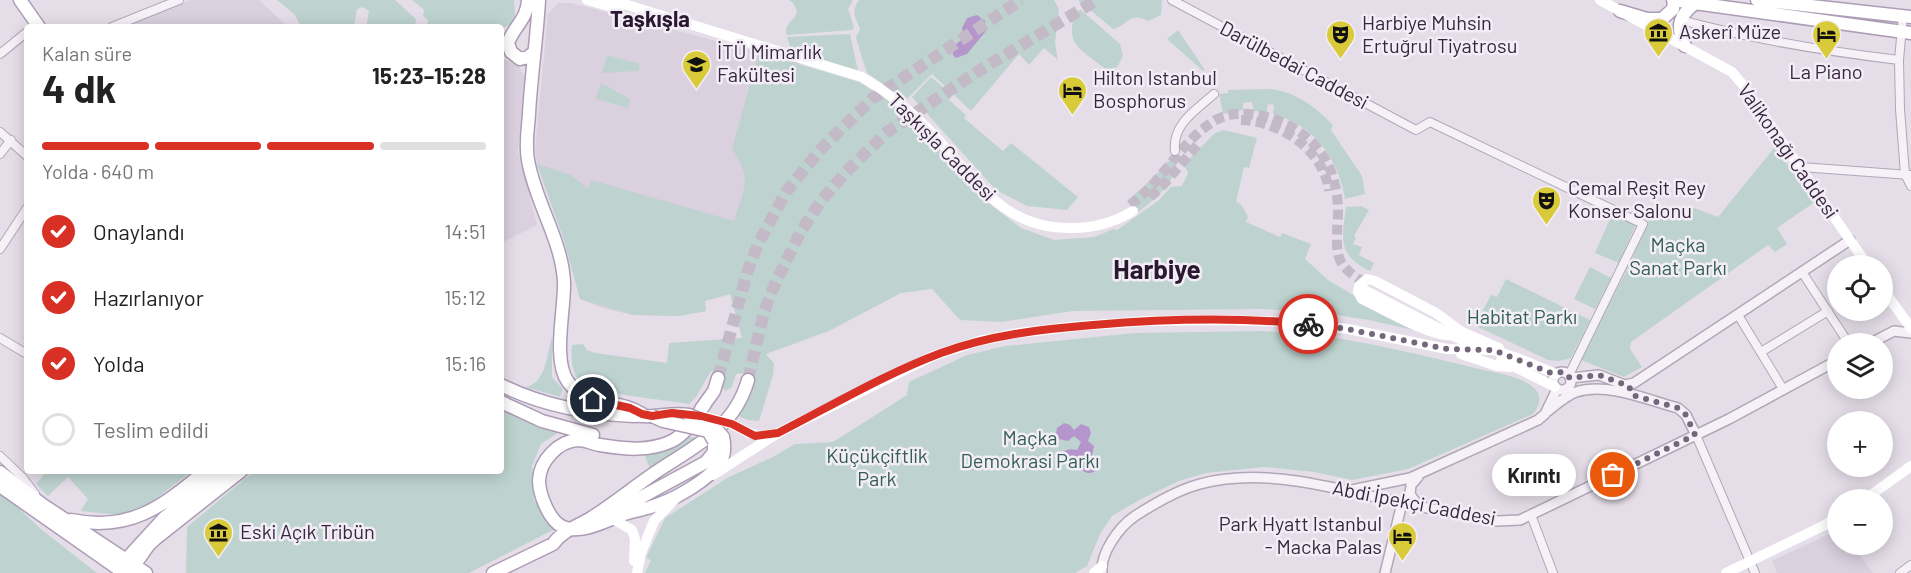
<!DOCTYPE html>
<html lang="tr">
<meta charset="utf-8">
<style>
body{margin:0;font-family:Barlow,sans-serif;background:#f2f2f2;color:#222;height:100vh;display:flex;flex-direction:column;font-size:22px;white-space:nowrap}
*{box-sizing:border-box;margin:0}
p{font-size:20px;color:#767676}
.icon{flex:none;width:33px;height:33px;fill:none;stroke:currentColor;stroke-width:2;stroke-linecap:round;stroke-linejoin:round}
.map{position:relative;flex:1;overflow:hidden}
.sheet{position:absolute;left:24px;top:24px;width:480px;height:450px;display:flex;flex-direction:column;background:#fff;border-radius:6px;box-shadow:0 3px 15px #0003}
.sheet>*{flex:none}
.buttons{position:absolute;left:1827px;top:255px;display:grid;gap:12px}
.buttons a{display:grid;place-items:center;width:66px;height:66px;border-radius:50%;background:#fff;box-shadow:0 3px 15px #0003;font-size:30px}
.pin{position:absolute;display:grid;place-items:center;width:51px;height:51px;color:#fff;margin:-26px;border:3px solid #fff;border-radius:50%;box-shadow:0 2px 6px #0007}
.courier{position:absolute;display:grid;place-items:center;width:60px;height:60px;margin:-30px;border:4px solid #d93025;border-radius:50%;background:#fff;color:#222;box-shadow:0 2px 8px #0007}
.bubble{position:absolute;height:42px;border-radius:21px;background:#fff;box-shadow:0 3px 15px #0003;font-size:20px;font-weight:700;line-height:42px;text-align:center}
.headline em{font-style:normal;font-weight:700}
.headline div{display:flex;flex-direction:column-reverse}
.headline{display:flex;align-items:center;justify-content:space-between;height:102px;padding:0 18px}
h1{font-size:39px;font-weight:700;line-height:45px}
.bar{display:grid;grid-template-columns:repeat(4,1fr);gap:9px 6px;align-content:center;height:72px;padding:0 18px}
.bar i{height:8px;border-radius:4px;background:#e0e0e0}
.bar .selected{background:#d93025}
.bar p{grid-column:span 4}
ol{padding:0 18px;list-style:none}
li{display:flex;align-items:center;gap:18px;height:66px}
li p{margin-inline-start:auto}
li .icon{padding:6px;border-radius:50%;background:#d93025;color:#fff;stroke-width:4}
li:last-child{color:#767676}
li i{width:33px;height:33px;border:3px solid #e0e0e0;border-radius:50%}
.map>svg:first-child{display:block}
.built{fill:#dad0de}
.green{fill:#bed3cf}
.water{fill:#b596cc}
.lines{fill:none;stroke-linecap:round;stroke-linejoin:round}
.secondary-tunnel{stroke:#c3b9c7;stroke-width:10;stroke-dasharray:10 5;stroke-linecap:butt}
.primary-tunnel{stroke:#c3b9c7;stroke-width:12;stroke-dasharray:12 6;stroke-linecap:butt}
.minor-casing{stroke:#b1a7b7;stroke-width:10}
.tertiary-casing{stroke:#b1a7b7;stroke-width:12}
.primary-casing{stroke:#ad9cb5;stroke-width:15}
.minor{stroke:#f5f1f7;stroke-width:8}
.tertiary{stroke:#f5f1f7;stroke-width:9}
.secondary{stroke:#fff;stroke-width:10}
.primary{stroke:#fff;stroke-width:12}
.primary-bridge-casing{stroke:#ad9cb5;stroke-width:15;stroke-linecap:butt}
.secondary-bridge{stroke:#fff;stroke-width:10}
.primary-bridge{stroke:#fff;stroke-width:12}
.done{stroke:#75667c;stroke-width:6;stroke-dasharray:0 10.8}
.route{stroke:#d93025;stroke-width:8}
.labels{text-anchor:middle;stroke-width:5;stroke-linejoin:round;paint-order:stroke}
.poi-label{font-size:20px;fill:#392641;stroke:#f3eef6;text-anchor:start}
.street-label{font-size:20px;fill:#392641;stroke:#f3eef6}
.park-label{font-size:20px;fill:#325e58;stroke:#f3eef6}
.quarter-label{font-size:22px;font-weight:bold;fill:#2b1831;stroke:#f3eef6}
.district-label{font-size:26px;font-weight:bold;fill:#2b1831;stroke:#f3eef6}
</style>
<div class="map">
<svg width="1911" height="573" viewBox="0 0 1911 573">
<rect width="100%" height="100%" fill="#e5dee9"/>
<path class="built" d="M 191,0 L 259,0 L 288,27 L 120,27 Z
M 558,3 L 571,3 L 800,63 L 731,294 L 705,301 L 706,311 L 679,316 L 633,315 L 602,308 L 580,299 L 564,240 L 537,164 L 535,149 L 548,14 Z
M 501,58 L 519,66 L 525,79 L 518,152 L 537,225 L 501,243 Z
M 1837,530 L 1838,544 L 1852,545 L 1873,573 L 1777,573 L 1772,561 Z"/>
<path class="green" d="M 277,0 L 395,0 L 416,19 L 415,27 L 366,27 L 369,11 L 363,7 L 357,9 L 354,27 L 301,27 L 295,15 Z
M 412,0 L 514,0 L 515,16 L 513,23 L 501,29 L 501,27 L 427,27 L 428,20 L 423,16 L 424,10 Z
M 789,0 L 853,0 L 848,9 L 854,27 L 852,30 L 787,35 C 783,23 795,22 797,11 L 793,3 Z
M 859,0 L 1054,0 L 1059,9 L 1055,43 L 1058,60 L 1044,48 L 1029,65 L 1019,54 L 971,111 L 932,74 L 906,100 L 867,73 L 857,42 L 856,37 L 860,29 C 855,16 851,12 859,0 Z
M 1078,0 L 1162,0 L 1161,15 L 1148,21 C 1128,11 1130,25 1113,29 Z
M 1081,10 L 1120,44 L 1123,56 L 1117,67 L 1109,69 L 1104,68 C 1080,48 1064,45 1076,11 Z
M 1178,30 L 1205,70 L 1203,71 L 1167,39 Z
M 850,34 L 858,71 L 791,50 L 787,37 Z
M 759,52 L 859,82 L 888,100 L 944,153 L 959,175 L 982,198 L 1021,228 L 1054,240 L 1094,237 L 1114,229 L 1117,230 L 1158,201 L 1171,187 L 1182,186 L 1188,173 L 1184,164 L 1215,133 L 1224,130 L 1257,138 L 1249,168 L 1244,167 L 1236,202 L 1241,204 L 1248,217 L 1246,222 L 1280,237 L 1282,233 L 1311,244 L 1305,259 L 1328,280 L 1413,330 L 1369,320 L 1323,313 L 1262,309 L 1073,311 L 1001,322 L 960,320 L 932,289 L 901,293 L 829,331 L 766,354 L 774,363 L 773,375 L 759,421 L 748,420 L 736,415 L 752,376 L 745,373 L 736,374 L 732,387 L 725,391 L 721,385 L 719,373 L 711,371 L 696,397 L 689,404 C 668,400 593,394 580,381 C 571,373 571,356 572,345 L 583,344 L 587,350 L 595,353 L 667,363 L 669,343 L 742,338 L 730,294 L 705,301 L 706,311 L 679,316 L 633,315 L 580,299 L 564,240 L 537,164 L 571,175 L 588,189 L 591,180 L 734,221 C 744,189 753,179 732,149 Z
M 607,55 L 640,64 L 638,71 L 602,73 Z
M 931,77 L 953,95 L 949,100 L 966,115 L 964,118 L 1003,151 L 1011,143 L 1078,197 L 1067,210 L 1027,206 L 996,190 L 912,97 Z
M 601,83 L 630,99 L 628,108 L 596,99 Z
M 1270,89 C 1294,91 1316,107 1333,125 L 1331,130 L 1362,176 L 1365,194 L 1345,199 C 1339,159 1313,124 1273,114 L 1274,105 L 1268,104 L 1267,112 L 1254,111 L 1252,102 L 1243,103 L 1243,110 L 1223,114 L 1219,94 L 1228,93 L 1228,90 Z
M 1775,147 L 1815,202 L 1777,228 L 1787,244 L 1775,252 L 1768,245 L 1631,342 L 1630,349 L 1642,367 L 1624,377 L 1581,360 L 1631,262 L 1648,221 L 1694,208 L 1718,217 Z
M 1168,161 L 1171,161 L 1176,166 C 1173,186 1151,202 1136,214 L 1128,200 L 1152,179 Z
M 1361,206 L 1369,210 L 1354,236 L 1356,238 L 1353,244 L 1362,247 L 1359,255 L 1374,263 L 1370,271 C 1337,255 1342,239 1346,207 Z
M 1612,214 L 1636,224 L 1619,263 L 1595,253 Z
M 1590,267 L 1611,278 L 1595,309 L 1574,299 Z
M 1506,279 L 1590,320 L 1571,358 L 1559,361 L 1548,360 L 1474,325 L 1478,311 L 1482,312 L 1491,295 L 1497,297 Z
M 1259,331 C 1278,332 1299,332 1318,335 C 1371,343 1423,355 1475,368 C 1493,373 1522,375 1535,389 C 1543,397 1539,406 1533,414 L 1408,469 L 1352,480 L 1314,472 L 1264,467 L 1206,473 L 1179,481 L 1141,499 L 1112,516 L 1100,534 L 1087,566 L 1075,573 L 645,573 L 651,560 L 646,558 L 665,518 L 729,477 L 773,457 L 795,444 L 833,442 L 907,395 L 909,382 L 967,355 L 1005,346 L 1135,333 Z
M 552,337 L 552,377 L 563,389 L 560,397 L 525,387 C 546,384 547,354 552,337 Z
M 501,407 L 559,432 L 541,444 L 532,466 L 534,500 L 555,529 L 469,573 L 186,573 L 187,527 L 254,471 L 501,471 Z
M 684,436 L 698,438 L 650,469 L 644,453 Z
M 47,471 L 192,471 L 149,504 L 119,515 L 81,511 L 88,499 L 68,477 L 48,496 L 36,484 Z
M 0,491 L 15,502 L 14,504 L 42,530 L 97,573 L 0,573 Z"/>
<path class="water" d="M 977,15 L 985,21 L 986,31 L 967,54 L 956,58 L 953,55 L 952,47 L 964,38 L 962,28 L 967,18 Z
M 1064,423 L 1070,425 L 1074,430 L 1081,424 L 1089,427 L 1091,433 L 1088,441 L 1094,446 L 1092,456 L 1098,464 L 1095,471 C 1089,475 1083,473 1080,466 L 1083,458 L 1081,457 C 1071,485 1048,443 1077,450 L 1081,442 L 1074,436 L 1068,441 L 1059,439 L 1056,434 L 1057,428 Z"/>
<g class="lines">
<path class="secondary-tunnel" d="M 1241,120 C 1280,121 1324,150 1329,191
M 1150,197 L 1163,185 L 1200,142
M 1130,205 C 1163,182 1180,142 1214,121 C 1230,111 1250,113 1267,117 C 1314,130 1338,165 1338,212 C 1338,228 1334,248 1341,262 C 1346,271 1357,278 1365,283"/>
<path class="primary-tunnel" d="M 718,378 L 747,273 L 758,244 L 786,192 L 821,149 L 873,98 L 1021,0
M 748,380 L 764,312 L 774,286 L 800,233 L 821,201 L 844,174 L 887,132 L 977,72 L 1097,0"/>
<defs>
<path id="minor" d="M 1172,0 L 1416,130 L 1430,122 L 1643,224 L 1569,375
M 1903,16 L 1899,60 L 1900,109 L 1905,174 L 1911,186
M 1681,20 C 1755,40 1824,51 1899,60
M 112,27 L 179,0
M 0,54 L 27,32
M 0,132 L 27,156
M 1175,151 C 1172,124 1196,110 1214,94
M 0,154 L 11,140
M 1801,167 L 1910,175
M 0,249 L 27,208
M 1802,272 L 1849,344
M 1738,315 L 1783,389
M 0,338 L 27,354
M 1761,352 L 1828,311
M 1696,435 L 1755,573
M 0,456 L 23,478 L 35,494
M 1531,515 L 1553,573
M 1900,573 L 1911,565"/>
<path id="tertiary" d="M 1869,344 L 1894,331 L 1911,333
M1553 381a9 9 0 1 1 18 0a9 9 0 1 1-18 0Z
M 1570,378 L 1599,375 L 1625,385 L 1634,383 L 1850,240
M 1548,411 C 1557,404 1565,396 1576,392 C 1608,382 1647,400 1678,408 L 1686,415 L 1696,435
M 1418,477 L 1411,485 L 1410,494 L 1418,506
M 1352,490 L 1410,478 L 1538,420 L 1545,414 L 1557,389
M 1102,573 C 1100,553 1119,527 1135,516 C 1155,503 1177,490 1200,484 C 1267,466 1338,490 1403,503 C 1434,510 1466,515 1497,521 L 1520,520 L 1729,419 L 1838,360
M 1385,573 L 1402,503"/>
<path id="primary" d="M 20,0 L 39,27
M 528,0 C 527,20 514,26 508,43 L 511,52 L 520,59 L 528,57 L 534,52
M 539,0 C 537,38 531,76 529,114 C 528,129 525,145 528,160 C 535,202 562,240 564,282 C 565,309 552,360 568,382 C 587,407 620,399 642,414
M 1673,0 L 1911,33
M 1757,0 L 1911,17
M 1620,11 L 1647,19 L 1662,19 L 1673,9 L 1674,0
M 1685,46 C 1675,25 1680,14 1698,1
M 501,385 C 543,406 587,414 634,416 C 641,415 647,417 654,416 C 666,415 676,413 689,415
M 501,402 L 542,421 L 593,435
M 705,404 C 696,417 686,434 672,441 C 649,452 624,449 600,445 C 593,444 585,440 578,440 C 558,441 540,461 539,480 C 539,494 549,521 563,527 C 582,535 607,520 624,514 C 636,510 648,509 659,504 C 677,498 709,479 719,464 C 725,456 725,446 723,437
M 701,409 L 714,391 L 718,378
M 0,472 L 43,505 L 146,573
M 0,486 L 124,573
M 614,512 L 706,462 L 714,452 L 714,441
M 71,520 C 130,532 162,507 205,471
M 121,565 L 164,518 L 224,471
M 129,573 L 148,546 L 155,539 L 241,471
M 493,573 L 553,544 C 562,531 578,526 591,518 C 613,504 634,487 656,472 C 695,446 734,429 748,380"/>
</defs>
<use href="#minor" class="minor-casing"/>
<use href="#tertiary" class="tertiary-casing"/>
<use href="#primary" class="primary-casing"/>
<use href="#minor" class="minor"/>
<use href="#tertiary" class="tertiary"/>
<path class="secondary" d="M 587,0 L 619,9
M 611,0 L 862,77 C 888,92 909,109 930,131 C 973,176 1002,230 1072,228 C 1094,228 1115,222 1133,211
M 1600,0 L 1732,72 L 1743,85 L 1868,266
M 1882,288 L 1911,328
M 1362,289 L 1479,349
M 1458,330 L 1499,348
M 1453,335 C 1434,339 1381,308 1362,299 L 1358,292 L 1359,286 L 1367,279 L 1375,281 L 1436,313 L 1462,332
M 1461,354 L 1497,366 L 1510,367
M 1515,357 L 1556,374
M 1501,360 L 1555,387
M 749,433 L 760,436 L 774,434
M 713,475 L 778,433 L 933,356 L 979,341 L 1018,333 L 1079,326 L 1148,321 L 1226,320 L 1290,322 L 1348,329 L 1447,349 L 1493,350 L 1520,359
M 1864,500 L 1911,466
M 613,519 L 632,530 L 635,539 L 634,561
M 637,573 L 641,553 L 654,521 L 676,498
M 1094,573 L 1102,566
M 1726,573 L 1825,525 L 1838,516"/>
<use href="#primary" class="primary"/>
<defs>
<path id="primary-bridge" d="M 689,415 L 712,424 L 723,437
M 652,416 L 663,421 L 708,431 L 714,441"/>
</defs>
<use href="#primary-bridge" class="primary-bridge-casing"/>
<path class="secondary-bridge" d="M 702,416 L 732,424 L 749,433"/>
<use href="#primary-bridge" class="primary-bridge"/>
</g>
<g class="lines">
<path class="done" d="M 1308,324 L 1347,329 L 1447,349 L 1493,350 L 1551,373 L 1564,372 L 1570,378 L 1599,375 L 1629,386 L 1632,395 L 1678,408 L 1686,415 L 1695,435 L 1613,475"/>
<path class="route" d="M 593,400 L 630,408 L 642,414 L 652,416 L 672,413 L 701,416 L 732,424 L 755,436 L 778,433 C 831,406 885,374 941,353 C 990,335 1042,329 1093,325 C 1164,319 1237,317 1308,324"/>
</g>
<defs>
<symbol id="museum-pin" viewBox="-11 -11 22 30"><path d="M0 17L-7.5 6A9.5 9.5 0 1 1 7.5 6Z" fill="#d8ca39" stroke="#f3eef6"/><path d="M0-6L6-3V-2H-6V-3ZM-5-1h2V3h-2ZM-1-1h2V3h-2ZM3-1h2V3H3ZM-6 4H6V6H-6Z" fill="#111"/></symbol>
<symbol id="theatre-pin" viewBox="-11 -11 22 30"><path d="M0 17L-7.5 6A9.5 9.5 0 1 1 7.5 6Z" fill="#d8ca39" stroke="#f3eef6"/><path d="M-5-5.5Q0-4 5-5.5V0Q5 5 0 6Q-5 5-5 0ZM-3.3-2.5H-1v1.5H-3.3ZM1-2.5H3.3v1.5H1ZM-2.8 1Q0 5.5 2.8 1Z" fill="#111"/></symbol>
<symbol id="hotel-pin" viewBox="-11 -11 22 30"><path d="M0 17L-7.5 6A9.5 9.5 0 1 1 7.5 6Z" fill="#d8ca39" stroke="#f3eef6"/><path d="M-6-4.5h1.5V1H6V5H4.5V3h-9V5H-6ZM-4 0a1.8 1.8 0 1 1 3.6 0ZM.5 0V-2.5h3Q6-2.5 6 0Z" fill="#111"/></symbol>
<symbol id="university-pin" viewBox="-11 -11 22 30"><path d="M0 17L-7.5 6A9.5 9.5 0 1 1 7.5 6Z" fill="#d8ca39" stroke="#f3eef6"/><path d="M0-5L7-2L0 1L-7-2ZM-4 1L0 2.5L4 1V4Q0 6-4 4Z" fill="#111"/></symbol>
</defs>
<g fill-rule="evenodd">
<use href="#museum-pin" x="1642" y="16" width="33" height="45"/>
<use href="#theatre-pin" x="1324" y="18" width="33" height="45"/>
<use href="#hotel-pin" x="1810" y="18" width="33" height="45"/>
<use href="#university-pin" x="680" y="48" width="33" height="45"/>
<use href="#hotel-pin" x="1056" y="74" width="33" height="45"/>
<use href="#theatre-pin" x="1530" y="184" width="33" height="45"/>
<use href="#museum-pin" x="202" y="516" width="33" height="45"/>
<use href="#hotel-pin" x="1386" y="520" width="33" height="45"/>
</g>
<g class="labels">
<g class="poi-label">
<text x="1362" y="30">Harbiye Muhsin<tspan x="1362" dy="23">Ertuğrul Tiyatrosu</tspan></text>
<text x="1679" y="39">Askerî Müze</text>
<text x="717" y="59">İTÜ Mimarlık<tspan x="717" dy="23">Fakültesi</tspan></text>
<text x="1826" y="79" text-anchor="middle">La Piano</text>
<text x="1093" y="85">Hilton Istanbul<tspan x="1093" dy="23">Bosphorus</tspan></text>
<text x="1568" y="195">Cemal Reşit Rey<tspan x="1568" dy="23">Konser Salonu</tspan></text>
<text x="1382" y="531" text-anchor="end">Park Hyatt Istanbul<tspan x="1382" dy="23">- Macka Palas</tspan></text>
<text x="240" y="539">Eski Açık Tribün</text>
</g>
<g class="street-label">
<text transform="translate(1294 65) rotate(28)" y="7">Darülbedai Caddesi</text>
<text transform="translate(942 147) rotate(45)" y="7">Taşkışla Caddesi</text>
<text transform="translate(1788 151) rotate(55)" y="7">Valikonağı Caddesi</text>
<text transform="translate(1414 503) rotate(11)" y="7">Abdi İpekçi Caddesi</text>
</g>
<g class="park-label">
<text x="1678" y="252">Maçka<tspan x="1678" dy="23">Sanat Parkı</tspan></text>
<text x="1522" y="324">Habitat Parkı</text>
<text x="1030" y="445">Maçka<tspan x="1030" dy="23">Demokrasi Parkı</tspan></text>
<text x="877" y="463">Küçükçiftlik<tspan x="877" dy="23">Park</tspan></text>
</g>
<g class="quarter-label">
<text x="650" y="27">Taşkışla</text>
</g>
<g class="district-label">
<text x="1157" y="279">Harbiye</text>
</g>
</g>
</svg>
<div class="buttons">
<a><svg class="icon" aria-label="locate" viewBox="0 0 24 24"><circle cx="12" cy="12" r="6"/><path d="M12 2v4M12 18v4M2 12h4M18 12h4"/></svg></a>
<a><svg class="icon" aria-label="layers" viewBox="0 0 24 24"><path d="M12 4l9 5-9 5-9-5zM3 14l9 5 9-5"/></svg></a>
<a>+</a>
<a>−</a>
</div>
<div class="pin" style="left:1613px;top:475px;background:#ea580c"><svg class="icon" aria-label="bag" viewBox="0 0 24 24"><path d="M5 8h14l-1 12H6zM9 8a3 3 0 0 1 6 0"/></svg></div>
<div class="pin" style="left:593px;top:400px;background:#1f2937"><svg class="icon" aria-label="home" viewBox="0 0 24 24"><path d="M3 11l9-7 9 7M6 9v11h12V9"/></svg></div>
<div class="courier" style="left:1308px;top:324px"><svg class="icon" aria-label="bike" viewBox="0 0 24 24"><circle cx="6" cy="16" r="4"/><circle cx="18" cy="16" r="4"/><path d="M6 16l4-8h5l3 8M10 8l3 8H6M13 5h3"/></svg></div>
<div class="bubble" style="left:1492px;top:454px;width:84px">Kırıntı</div>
<section class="sheet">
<div class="headline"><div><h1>4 dk</h1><p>Kalan süre</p></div><em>15:23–15:28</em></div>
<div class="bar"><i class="selected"></i><i class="selected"></i><i class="selected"></i><i></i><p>Yolda · 640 m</p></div>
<ol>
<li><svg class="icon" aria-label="check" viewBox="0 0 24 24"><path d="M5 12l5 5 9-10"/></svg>Onaylandı<p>14:51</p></li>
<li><svg class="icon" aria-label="check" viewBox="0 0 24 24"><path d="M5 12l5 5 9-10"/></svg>Hazırlanıyor<p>15:12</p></li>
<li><svg class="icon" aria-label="check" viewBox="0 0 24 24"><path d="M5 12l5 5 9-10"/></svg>Yolda<p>15:16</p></li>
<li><i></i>Teslim edildi</li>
</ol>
</section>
</div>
